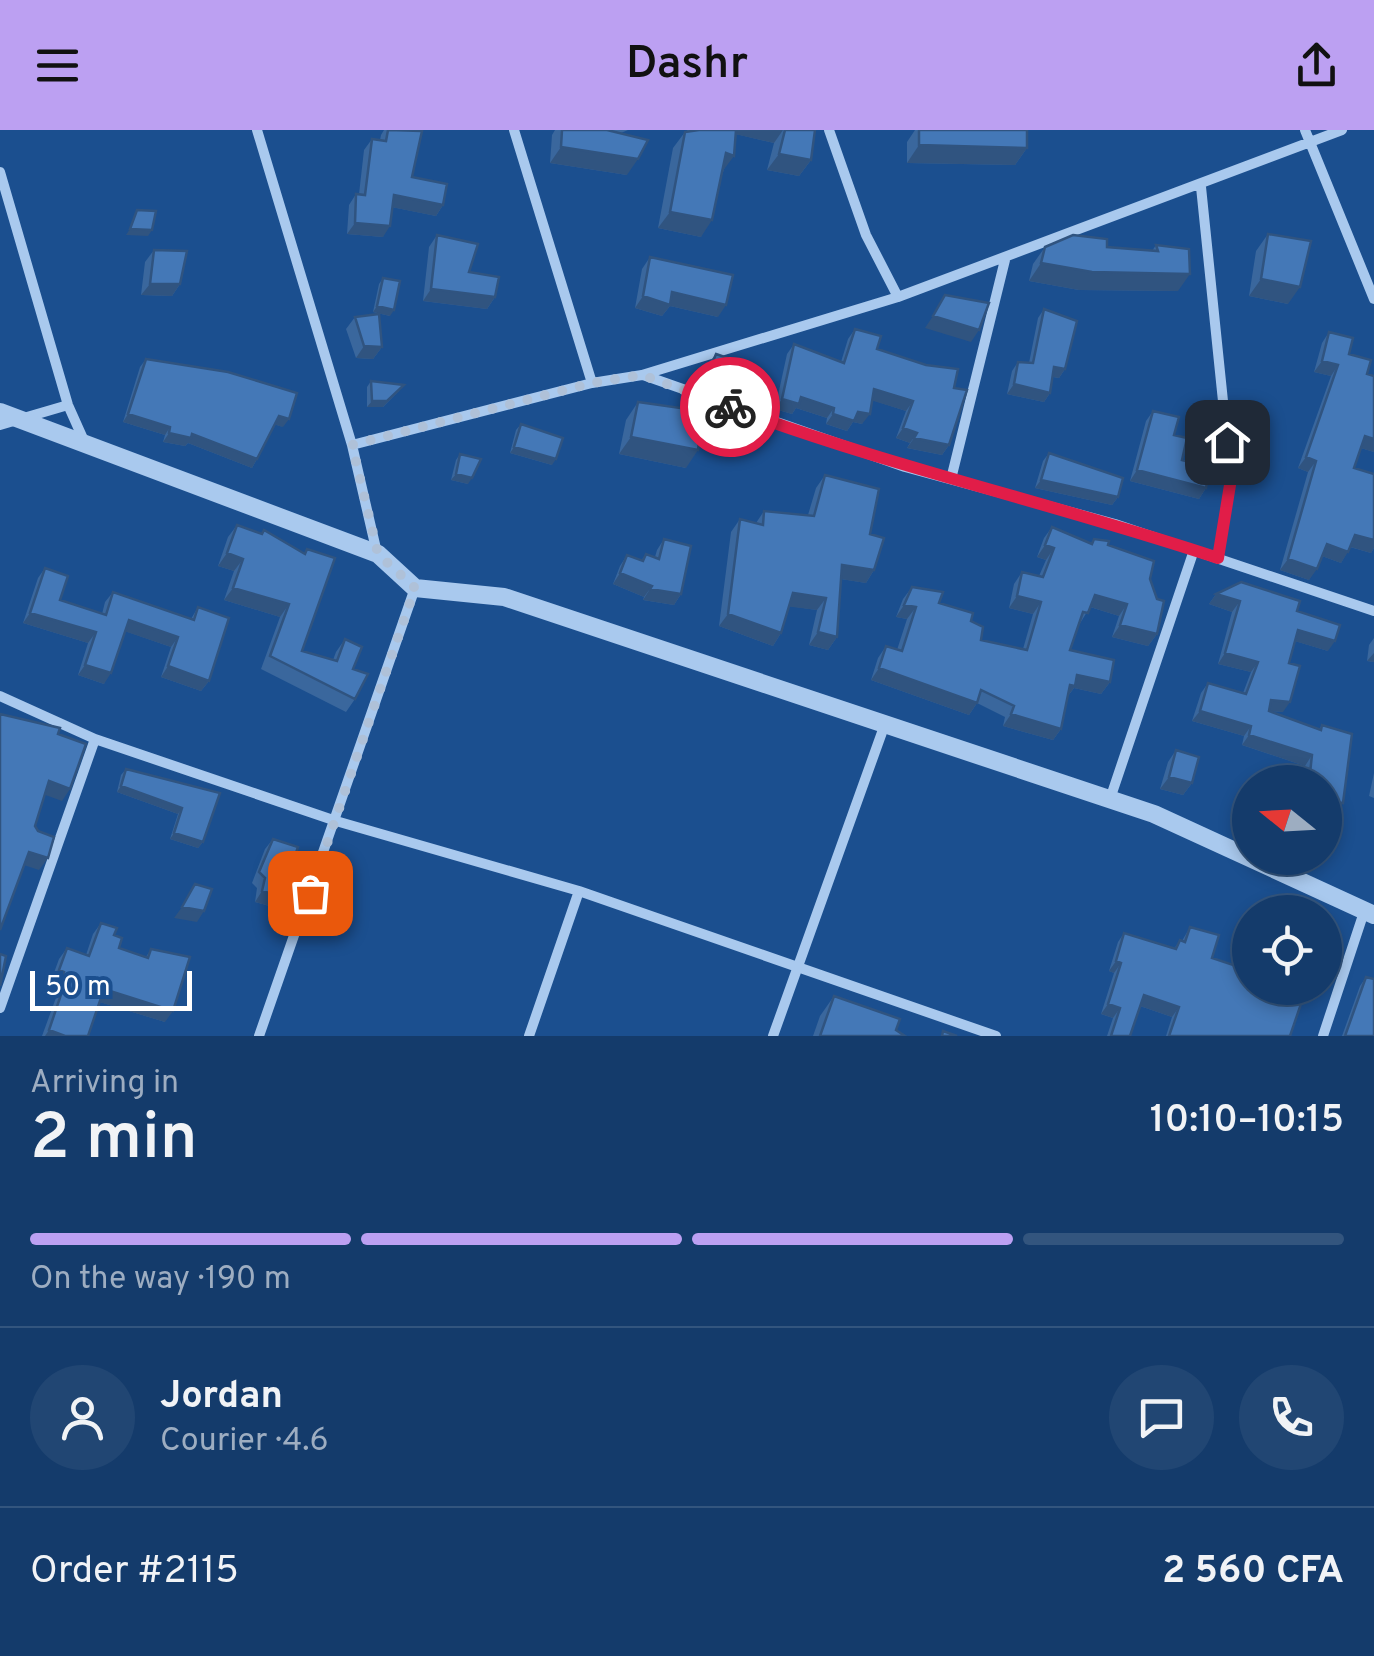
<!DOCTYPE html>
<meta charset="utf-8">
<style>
body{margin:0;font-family:Overpass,sans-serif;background:#214673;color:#f1f3f6;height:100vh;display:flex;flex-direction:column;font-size:38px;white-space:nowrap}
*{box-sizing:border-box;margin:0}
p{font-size:32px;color:#9dadc1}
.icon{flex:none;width:55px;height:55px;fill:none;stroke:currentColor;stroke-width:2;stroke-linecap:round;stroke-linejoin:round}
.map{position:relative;height:906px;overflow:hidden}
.side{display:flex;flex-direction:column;background:#143b6b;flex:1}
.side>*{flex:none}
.needle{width:65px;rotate:288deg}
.fabs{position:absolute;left:1232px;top:635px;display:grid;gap:20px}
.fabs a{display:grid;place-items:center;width:110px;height:110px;border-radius:50%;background:#143b6b;box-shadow:0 5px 15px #0003,0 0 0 2px #33557e;font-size:50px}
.scale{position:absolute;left:30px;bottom:25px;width:162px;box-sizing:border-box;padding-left:10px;border:5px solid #fff;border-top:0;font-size:28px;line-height:35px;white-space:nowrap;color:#fff;-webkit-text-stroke:8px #1b4f8f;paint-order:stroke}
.pin{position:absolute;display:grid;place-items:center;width:85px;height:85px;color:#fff;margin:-42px;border-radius:20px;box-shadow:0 5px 15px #0006}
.courier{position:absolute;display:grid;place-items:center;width:100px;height:100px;margin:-50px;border:8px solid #e11d48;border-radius:50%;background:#fff;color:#222;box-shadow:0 2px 12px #0007}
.head em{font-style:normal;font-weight:600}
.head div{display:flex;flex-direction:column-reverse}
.head{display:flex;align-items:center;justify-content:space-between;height:170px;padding:0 30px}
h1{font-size:65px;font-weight:600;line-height:75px}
.bar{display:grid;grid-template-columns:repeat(4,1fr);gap:15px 10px;align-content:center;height:120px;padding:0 30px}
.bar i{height:12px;border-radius:8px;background:#33557e}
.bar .active{background:#bca0f2}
.bar p{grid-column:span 4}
.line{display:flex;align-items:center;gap:25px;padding:0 30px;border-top:2px solid #33557e}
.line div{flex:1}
.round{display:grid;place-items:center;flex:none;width:105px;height:105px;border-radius:52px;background:#214673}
header{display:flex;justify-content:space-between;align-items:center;height:130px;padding:0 30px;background:#bca0f2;color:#111;font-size:45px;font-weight:600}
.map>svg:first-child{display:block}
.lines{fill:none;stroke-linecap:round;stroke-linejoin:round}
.minor{stroke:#a9c9ee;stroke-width:10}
.tertiary{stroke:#a9c9ee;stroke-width:18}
.wall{fill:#3a679d}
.shaded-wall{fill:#305480}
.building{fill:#4478b7;stroke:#305480;stroke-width:2.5}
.done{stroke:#afc1d8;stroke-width:10;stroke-dasharray:0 18}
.route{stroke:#e11d48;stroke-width:12}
</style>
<header><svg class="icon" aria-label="menu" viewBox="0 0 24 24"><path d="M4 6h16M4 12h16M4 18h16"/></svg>Dashr<svg class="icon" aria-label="share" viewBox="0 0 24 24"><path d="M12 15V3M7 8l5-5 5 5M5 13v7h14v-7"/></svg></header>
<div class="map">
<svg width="1374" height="906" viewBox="0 0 1374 906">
<rect width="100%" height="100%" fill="#1b4f8f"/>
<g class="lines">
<path class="minor" d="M 257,0 L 352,315 L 377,423
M 514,0 L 592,253
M 829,0 L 866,105 L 898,167
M 1305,0 L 1374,169
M 0,42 L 68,275 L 85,313
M 1201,57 L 1231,349 L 1218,428
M 643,245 L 905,337 L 1115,394 L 1374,481
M 0,295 L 68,275
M 352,315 L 592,253 L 642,245 L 898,167 L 1342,0
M 951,349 L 1005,130
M 0,566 L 95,609 L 336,691 L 579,761 L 996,906
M 1110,669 L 1194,420
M 0,878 L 95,609
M 259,906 L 415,458
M 529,906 L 579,761
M 773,906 L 885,594
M 1323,906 L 1364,782"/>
<path class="tertiary" d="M 0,282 L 378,424 L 415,458 L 504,467 L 1154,684 L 1374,785"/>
</g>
<path class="wall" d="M 384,0 L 417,0 L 412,47 L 443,75 L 436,86 L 392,77 L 383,107 L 347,104 L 349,75 L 356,64 L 359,64 L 364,20 L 372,9 L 380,10 L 381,5 Z
M 555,0 L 628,0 L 621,3 L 627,45 L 550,33 L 552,5 Z
M 688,0 L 815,0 L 811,30 L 799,46 L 767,40 L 774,13 L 736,4 L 701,107 L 658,98 L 673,18 L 685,2 Z
M 915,0 L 919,0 L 1027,18 L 1015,35 L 907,33 L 907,12 Z
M 1268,104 L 1288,174 L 1249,166 L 1256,121 Z
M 437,105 L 469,142 L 495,167 L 487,179 L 423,171 L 429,117 Z
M 1156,115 L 1178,161 L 1079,160 L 1029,151 L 1033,134 L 1045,117 L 1107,117 L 1152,121 Z
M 154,120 L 180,154 L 172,166 L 141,165 L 145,132 Z
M 650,127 L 718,187 L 670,176 L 662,186 L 635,178 L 642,139 Z
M 383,148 L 390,186 L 373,182 L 379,154 Z
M 1044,179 L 1065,239 L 1059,248 L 1053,247 L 1050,263 L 1044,272 L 1007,264 L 1012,241 L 1018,232 L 1029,233 L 1038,188 Z
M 355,187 L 382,217 L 373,229 L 356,228 L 346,199 Z
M 855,199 L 877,219 L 954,258 L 949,315 L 942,325 L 907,318 L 910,313 L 896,308 L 906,281 L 872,270 L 862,294 L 853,292 L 847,301 L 826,294 L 827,288 L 796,278 L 792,284 L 775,279 L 787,224 L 794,214 L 841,232 L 848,209 Z
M 1329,202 L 1367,244 L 1374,322 L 1361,318 L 1354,338 L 1374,344 L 1374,418 L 1371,423 L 1350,417 L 1341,433 L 1322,426 L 1309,450 L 1280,440 L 1308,342 L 1298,338 L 1331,246 L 1314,242 L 1322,213 Z
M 716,224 L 730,264 L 701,253 L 707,235 Z
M 146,229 L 283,297 L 274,294 L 257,329 L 252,338 L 188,313 L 185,316 L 163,312 L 165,305 L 123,292 L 140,237 Z
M 371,251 L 399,261 L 383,277 L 367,277 L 367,257 Z
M 638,272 L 686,338 L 619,324 L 626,290 Z
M 1153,281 L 1174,305 L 1182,330 L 1206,358 L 1199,369 L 1130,351 L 1146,291 Z
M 521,294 L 552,335 L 510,323 L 516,300 Z
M 1049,323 L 1118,367 L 1112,375 L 1035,358 L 1043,331 Z
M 460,324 L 468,354 L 451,350 L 456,330 Z
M 825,345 L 870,404 L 874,440 L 866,453 L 841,449 L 837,507 L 828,520 L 809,515 L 817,480 L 789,476 L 781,503 L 773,516 L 719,496 L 731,402 L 740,389 L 756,393 L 764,381 L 808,385 L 816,358 Z
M 237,395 L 261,404 L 264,400 L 304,423 L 307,419 L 302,521 L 333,530 L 336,522 L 345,509 L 353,539 L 355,569 L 346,582 L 261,539 L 280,487 L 224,470 L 234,441 L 218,436 L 228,407 Z
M 1052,397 L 1091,413 L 1094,409 L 1108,415 L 1150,449 L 1157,504 L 1148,516 L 1112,507 L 1119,486 L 1090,477 L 1079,495 L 1070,520 L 1110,552 L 1101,564 L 1074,558 L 1068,566 L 1061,599 L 1053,610 L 1003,596 L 1005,587 L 977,573 L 969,585 L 871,550 L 878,528 L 886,516 L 897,520 L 907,489 L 896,487 L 903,469 L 912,457 L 971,491 L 981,510 L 1023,519 L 1033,484 L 1009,478 L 1014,454 L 1022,442 L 1039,446 L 1046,430 L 1037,427 L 1044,408 Z
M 664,409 L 681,464 L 674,475 L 643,470 L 644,467 L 613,454 L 620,436 L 627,425 L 641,431 L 646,424 L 655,427 L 657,420 Z
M 45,438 L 60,470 L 102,484 L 105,472 L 113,462 L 191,489 L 198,477 L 209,551 L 201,561 L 161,547 L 171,517 L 125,501 L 104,554 L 78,545 L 88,513 L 23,493 L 38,448 Z
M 1216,464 L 1297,481 L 1328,521 L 1295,511 L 1289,533 L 1283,582 L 1269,581 L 1319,599 L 1322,595 L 1335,683 L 1333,683 L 1325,652 L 1303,652 L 1305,636 L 1242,615 L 1244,606 L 1192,591 L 1201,563 L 1208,553 L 1243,563 L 1251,542 L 1218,534 L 1232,482 L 1209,474 Z
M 1374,508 L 1374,532 L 1367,531 L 1369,515 Z
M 1176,620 L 1192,653 L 1183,665 L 1160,659 L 1168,632 Z
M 126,639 L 220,663 L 203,712 L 198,718 L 170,709 L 178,684 L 117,662 L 121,645 Z
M 1374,643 L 1374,668 L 1369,666 Z
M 273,709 L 290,740 L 284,767 L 277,778 L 255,772 L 257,758 L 252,753 L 265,719 Z
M 101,793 L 114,805 L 119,818 L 146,827 L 151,819 L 165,892 L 100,872 L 88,906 L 42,906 L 57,865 L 53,863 L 56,854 L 51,851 L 59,829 L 67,818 L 86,825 L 93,804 Z
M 1190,797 L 1212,828 L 1246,839 L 1250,833 L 1290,906 L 1166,906 L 1172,887 L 1140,876 L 1130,906 L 1107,906 L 1113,888 L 1101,884 L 1114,843 L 1109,841 L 1118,812 L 1124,803 L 1174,819 L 1180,810 L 1182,811 Z
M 1366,847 L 1374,906 L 1342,906 L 1360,856 Z
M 834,866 L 896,900 L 905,906 L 813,906 L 820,886 Z"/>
<path class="shaded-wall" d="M 727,0 L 783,0 L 774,13 L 726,2 Z
M 919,15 L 1027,18 L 1015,35 L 907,33 Z
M 561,17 L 638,29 L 627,45 L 550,33 Z
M 726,23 L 734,26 L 722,42 Z
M 779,24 L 811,30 L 799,46 L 767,40 Z
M 394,65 L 443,75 L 436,86 L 386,76 Z
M 670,82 L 712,90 L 701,107 L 658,98 Z
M 355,93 L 390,96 L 383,107 L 347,104 Z
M 130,99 L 152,100 L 148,106 L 126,105 Z
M 1041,133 L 1190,144 L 1178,161 L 1079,160 L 1029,151 Z
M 1261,149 L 1300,157 L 1288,174 L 1249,166 Z
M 150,154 L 180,154 L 172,166 L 141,165 Z
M 431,159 L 495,167 L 487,179 L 423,171 Z
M 672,162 L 726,175 L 718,187 L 670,176 L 662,186 L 635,178 L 643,166 Z
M 377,176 L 394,180 L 390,186 L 373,182 Z
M 933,186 L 979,200 L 971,212 L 925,198 Z
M 364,216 L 382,217 L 373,229 L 356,228 Z
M 1322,231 L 1338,235 L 1331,246 L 1314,242 Z
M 1054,237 L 1065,239 L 1059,248 L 1048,246 Z
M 709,241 L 738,252 L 730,264 L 701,253 Z
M 1014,254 L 1050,263 L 1044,272 L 1007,264 Z
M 404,255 L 383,277 L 367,277 L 372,271 Z
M 874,259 L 913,271 L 906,281 L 867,269 Z
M 801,267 L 834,278 L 827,288 L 796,278 L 792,284 L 775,279 L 782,269 Z
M 858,282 L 870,284 L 862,294 L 853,292 L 847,301 L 826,294 L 833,284 Z
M 128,284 L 170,297 L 165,305 L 123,292 Z
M 279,286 L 289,289 L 283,297 L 273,294 Z
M 903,298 L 917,303 L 910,313 L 896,308 Z
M 169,303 L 192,304 L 257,329 L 252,338 L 188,313 L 185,316 L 163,312 Z
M 1365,306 L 1374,309 L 1374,322 L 1357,317 Z
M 631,307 L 698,320 L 686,338 L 619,324 Z
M 914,308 L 949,315 L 942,325 L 907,318 Z
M 514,317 L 556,329 L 552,335 L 510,323 Z
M 1306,327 L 1316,331 L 1308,342 L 1298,338 Z
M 1137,340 L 1206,358 L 1199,369 L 1130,351 Z
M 456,344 L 472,348 L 468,354 L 451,350 Z
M 1041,350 L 1118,367 L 1112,375 L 1035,358 Z
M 1355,405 L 1374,410 L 1374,418 L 1371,423 L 1347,416 Z
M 1327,414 L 1348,422 L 1341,433 L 1319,425 Z
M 1045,415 L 1054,418 L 1046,430 L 1037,427 Z
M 227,423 L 243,429 L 234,441 L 218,436 Z
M 1288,429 L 1317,439 L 1309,450 L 1280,440 Z
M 842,435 L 874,440 L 866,453 L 834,448 Z
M 620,443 L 652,456 L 644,467 L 613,454 Z
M 233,458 L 289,474 L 280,487 L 224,470 Z
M 650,459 L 681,464 L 674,475 L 643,470 Z
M 793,463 L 826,468 L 817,480 L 784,476 Z
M 1216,464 L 1240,471 L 1232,482 L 1209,474 Z
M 1095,465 L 1127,474 L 1119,486 L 1087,476 Z
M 1017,466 L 1041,472 L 1033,484 L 1009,478 Z
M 904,475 L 916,477 L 907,489 L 896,487 Z
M 30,483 L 96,502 L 88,513 L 23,493 Z
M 728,484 L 781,503 L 773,516 L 719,496 Z
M 129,490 L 178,507 L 171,517 L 121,500 Z
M 1120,495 L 1157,504 L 1148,516 L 1112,507 Z
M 1298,500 L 1335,511 L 1328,521 L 1291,510 Z
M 818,502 L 837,507 L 828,520 L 809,515 Z
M 1225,523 L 1258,532 L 1251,542 L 1218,534 Z
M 1374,523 L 1374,532 L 1367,531 Z
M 85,535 L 111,543 L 104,554 L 78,545 Z
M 168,536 L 209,551 L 201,561 L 161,547 Z
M 879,538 L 977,573 L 969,585 L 871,550 Z
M 1077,545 L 1110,552 L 1101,564 L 1074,558 L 1067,567 L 1062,567 Z
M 1271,570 L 1290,572 L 1283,582 L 1264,581 Z
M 1200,581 L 1251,596 L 1244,606 L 1192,591 Z
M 1011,584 L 1061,599 L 1053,610 L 1003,596 Z
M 1249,605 L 1312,625 L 1305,636 L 1242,615 Z
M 1169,647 L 1192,653 L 1183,665 L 1160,659 Z
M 49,651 L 70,659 L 62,671 L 40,663 Z
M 121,656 L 182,678 L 178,684 L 117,662 Z
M 1334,672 L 1343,673 L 1335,683 L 1327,682 Z
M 174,703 L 203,712 L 198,718 L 170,709 Z
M 29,722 L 48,728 L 39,740 L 21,734 Z
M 262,761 L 284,767 L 277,778 L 255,772 Z
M 182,777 L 204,781 L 197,792 L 174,788 Z
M 1116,831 L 1121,833 L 1114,843 L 1109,841 Z
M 59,840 L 64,842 L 56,854 L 51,851 Z
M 61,852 L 65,853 L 57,865 L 53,863 Z
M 104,859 L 173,881 L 165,892 L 96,871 Z
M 1144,865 L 1179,877 L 1172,887 L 1137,875 Z
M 1108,874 L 1120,878 L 1113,888 L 1101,884 Z
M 49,900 L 65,906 L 45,906 Z"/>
<path class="building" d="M 388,0 L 422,1 L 412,47 L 447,54 L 443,75 L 394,65 L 390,96 L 355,93 L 356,64 L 365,65 L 372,9 L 386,11 Z
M 562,0 L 607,0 L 648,10 L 638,29 L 561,17 Z
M 699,0 L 736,0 L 734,26 L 726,23 L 712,90 L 670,82 L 685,2 Z
M 785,0 L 815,0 L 811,30 L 779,24 Z
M 919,0 L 1027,0 L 1027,18 L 919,15 Z
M 137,80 L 156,81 L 152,100 L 130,99 Z
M 1268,104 L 1311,111 L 1300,157 L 1261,149 Z
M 437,105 L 478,114 L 469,142 L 499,147 L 495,167 L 431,159 Z
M 1073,105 L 1107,109 L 1107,117 L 1158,121 L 1156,115 L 1189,119 L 1190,144 L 1092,142 L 1041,133 L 1045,117 Z
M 154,120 L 187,121 L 180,154 L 150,154 Z
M 650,127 L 733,145 L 726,175 L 672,162 L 670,175 L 643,166 Z
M 383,148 L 400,151 L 394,180 L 377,176 Z
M 945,165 L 989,173 L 979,200 L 933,186 Z
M 1044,179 L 1077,191 L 1065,239 L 1054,237 L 1050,263 L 1014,254 L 1018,232 L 1033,233 Z
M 379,184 L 382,217 L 364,216 L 355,187 Z
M 855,199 L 881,206 L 877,219 L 926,235 L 958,239 L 954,258 L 967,260 L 949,315 L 914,308 L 917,303 L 903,298 L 913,271 L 874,259 L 870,284 L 858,282 L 854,291 L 833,284 L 834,278 L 801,267 L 799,274 L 782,269 L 794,214 L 844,233 Z
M 1329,202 L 1353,208 L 1349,224 L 1371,230 L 1367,244 L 1374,246 L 1374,309 L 1365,306 L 1354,338 L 1374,344 L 1374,410 L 1355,405 L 1348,422 L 1327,414 L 1317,439 L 1288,429 L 1316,331 L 1306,327 L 1338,235 L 1322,231 Z
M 716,224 L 745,234 L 738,252 L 709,241 Z
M 146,229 L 228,242 L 297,263 L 289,289 L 279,286 L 257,329 L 192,304 L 191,308 L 169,303 L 170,297 L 128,284 Z
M 371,251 L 404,255 L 387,271 L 372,271 Z
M 706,256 L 698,320 L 631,307 L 638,272 L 687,279 Z
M 1153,281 L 1179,287 L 1174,305 L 1187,308 L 1182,330 L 1210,337 L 1206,358 L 1137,340 Z
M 521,294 L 563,308 L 556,329 L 514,317 Z
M 1049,323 L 1123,348 L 1118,367 L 1041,350 Z
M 460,324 L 481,329 L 472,348 L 456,344 Z
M 825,345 L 879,359 L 870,404 L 884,408 L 874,440 L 842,435 L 837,507 L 818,502 L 826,468 L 793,463 L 781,503 L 728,484 L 740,389 L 763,395 L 764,381 L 814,386 Z
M 237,395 L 262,404 L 264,400 L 305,424 L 307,419 L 335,428 L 302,521 L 337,531 L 345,509 L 362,517 L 353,539 L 368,544 L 355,569 L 270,526 L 289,474 L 233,458 L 243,429 L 227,423 Z
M 1052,397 L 1092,414 L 1094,409 L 1109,411 L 1108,415 L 1154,431 L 1150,449 L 1157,469 L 1164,471 L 1157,504 L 1120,495 L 1127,474 L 1095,465 L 1088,483 L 1083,482 L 1070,520 L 1114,530 L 1110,552 L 1077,545 L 1075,556 L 1070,555 L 1061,599 L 1011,584 L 1014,576 L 981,560 L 977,573 L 879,538 L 886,516 L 902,521 L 916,477 L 904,475 L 912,457 L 943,462 L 939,473 L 973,483 L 971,491 L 983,497 L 981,510 L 1027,520 L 1041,472 L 1017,466 L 1022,442 L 1043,447 L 1054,418 L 1045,415 Z
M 664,409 L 691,416 L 681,464 L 650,459 L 652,456 L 620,443 L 627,425 L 643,431 L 646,424 L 659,429 Z
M 45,438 L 68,446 L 60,470 L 106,485 L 113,462 L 194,490 L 198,477 L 229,488 L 209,551 L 168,536 L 178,507 L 129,490 L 111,543 L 85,535 L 96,502 L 30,483 Z
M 1241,452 L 1300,471 L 1297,481 L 1340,495 L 1335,511 L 1298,500 L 1289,533 L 1300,536 L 1290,572 L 1271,570 L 1269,581 L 1321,600 L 1322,595 L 1352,604 L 1343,673 L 1334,672 L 1330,705 L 1325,704 L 1325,652 L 1309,652 L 1312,625 L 1249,605 L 1251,596 L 1200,581 L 1208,553 L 1246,564 L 1258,532 L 1225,523 L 1240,471 L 1216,464 Z
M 0,584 L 60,598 L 58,604 L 86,614 L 70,659 L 49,651 L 35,696 L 38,701 L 54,707 L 48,728 L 29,722 L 0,800 Z
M 1176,620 L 1199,627 L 1192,653 L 1169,647 Z
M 126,639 L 220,663 L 203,712 L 174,703 L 182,678 L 121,656 Z
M 273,709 L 298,717 L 290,740 L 294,742 L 284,767 L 262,761 L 265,748 L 259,742 Z
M 195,754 L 212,759 L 204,781 L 182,777 Z
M 101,793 L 117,798 L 114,805 L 122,808 L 119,818 L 148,828 L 151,819 L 190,827 L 173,881 L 104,859 L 88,906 L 65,906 L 49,900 L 65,853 L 61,852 L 64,842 L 59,840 L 67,818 L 89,826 Z
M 1190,797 L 1219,805 L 1212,828 L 1248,840 L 1250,833 L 1250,858 L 1273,858 L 1303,868 L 1290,906 L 1169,906 L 1179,877 L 1144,865 L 1130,906 L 1111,906 L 1120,878 L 1108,874 L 1121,833 L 1116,831 L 1124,803 L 1176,819 L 1180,810 L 1185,812 Z
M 0,824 L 6,826 L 0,856 Z
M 1366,847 L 1374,849 L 1374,906 L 1345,906 Z
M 834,866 L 900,889 L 896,900 L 905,906 L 820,906 Z
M 943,901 L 957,906 L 942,906 Z"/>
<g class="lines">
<path class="done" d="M 310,763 L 415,458 L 378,424 L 352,315 L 592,253 L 642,245 L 730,277"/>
<path class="route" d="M 730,277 C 890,337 1056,374 1218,428 L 1231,349 L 1227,312"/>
</g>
</svg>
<div class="fabs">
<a><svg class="needle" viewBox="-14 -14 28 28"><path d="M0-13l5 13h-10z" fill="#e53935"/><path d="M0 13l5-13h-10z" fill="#9dadc1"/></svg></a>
<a><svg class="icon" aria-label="locate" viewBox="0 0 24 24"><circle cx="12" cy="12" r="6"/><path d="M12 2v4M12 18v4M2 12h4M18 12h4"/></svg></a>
</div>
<div class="scale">50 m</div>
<div class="pin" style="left:310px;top:763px;background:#ea580c"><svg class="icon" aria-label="bag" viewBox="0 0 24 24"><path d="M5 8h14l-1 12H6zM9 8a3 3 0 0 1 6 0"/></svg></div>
<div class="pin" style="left:1227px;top:312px;background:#1f2937"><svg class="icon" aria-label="home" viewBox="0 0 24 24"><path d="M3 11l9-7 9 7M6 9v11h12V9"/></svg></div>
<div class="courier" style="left:730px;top:277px"><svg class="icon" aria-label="bike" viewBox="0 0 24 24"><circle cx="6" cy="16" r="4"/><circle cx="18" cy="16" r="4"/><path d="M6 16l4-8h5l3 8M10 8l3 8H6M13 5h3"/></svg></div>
</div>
<section class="side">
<div class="head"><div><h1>2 min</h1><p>Arriving in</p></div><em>10:10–10:15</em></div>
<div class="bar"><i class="active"></i><i class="active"></i><i class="active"></i><i></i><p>On the way · 190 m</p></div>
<div class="line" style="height:180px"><a class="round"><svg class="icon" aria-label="person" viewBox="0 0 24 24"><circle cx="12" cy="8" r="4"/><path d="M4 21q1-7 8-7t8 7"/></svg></a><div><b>Jordan</b><p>Courier · 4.6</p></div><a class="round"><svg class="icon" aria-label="chat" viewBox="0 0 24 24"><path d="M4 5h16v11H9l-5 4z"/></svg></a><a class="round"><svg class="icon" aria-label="phone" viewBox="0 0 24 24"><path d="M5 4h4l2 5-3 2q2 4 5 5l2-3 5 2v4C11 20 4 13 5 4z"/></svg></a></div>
<div class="line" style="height:130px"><div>Order #2115</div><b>2 560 CFA</b></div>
</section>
